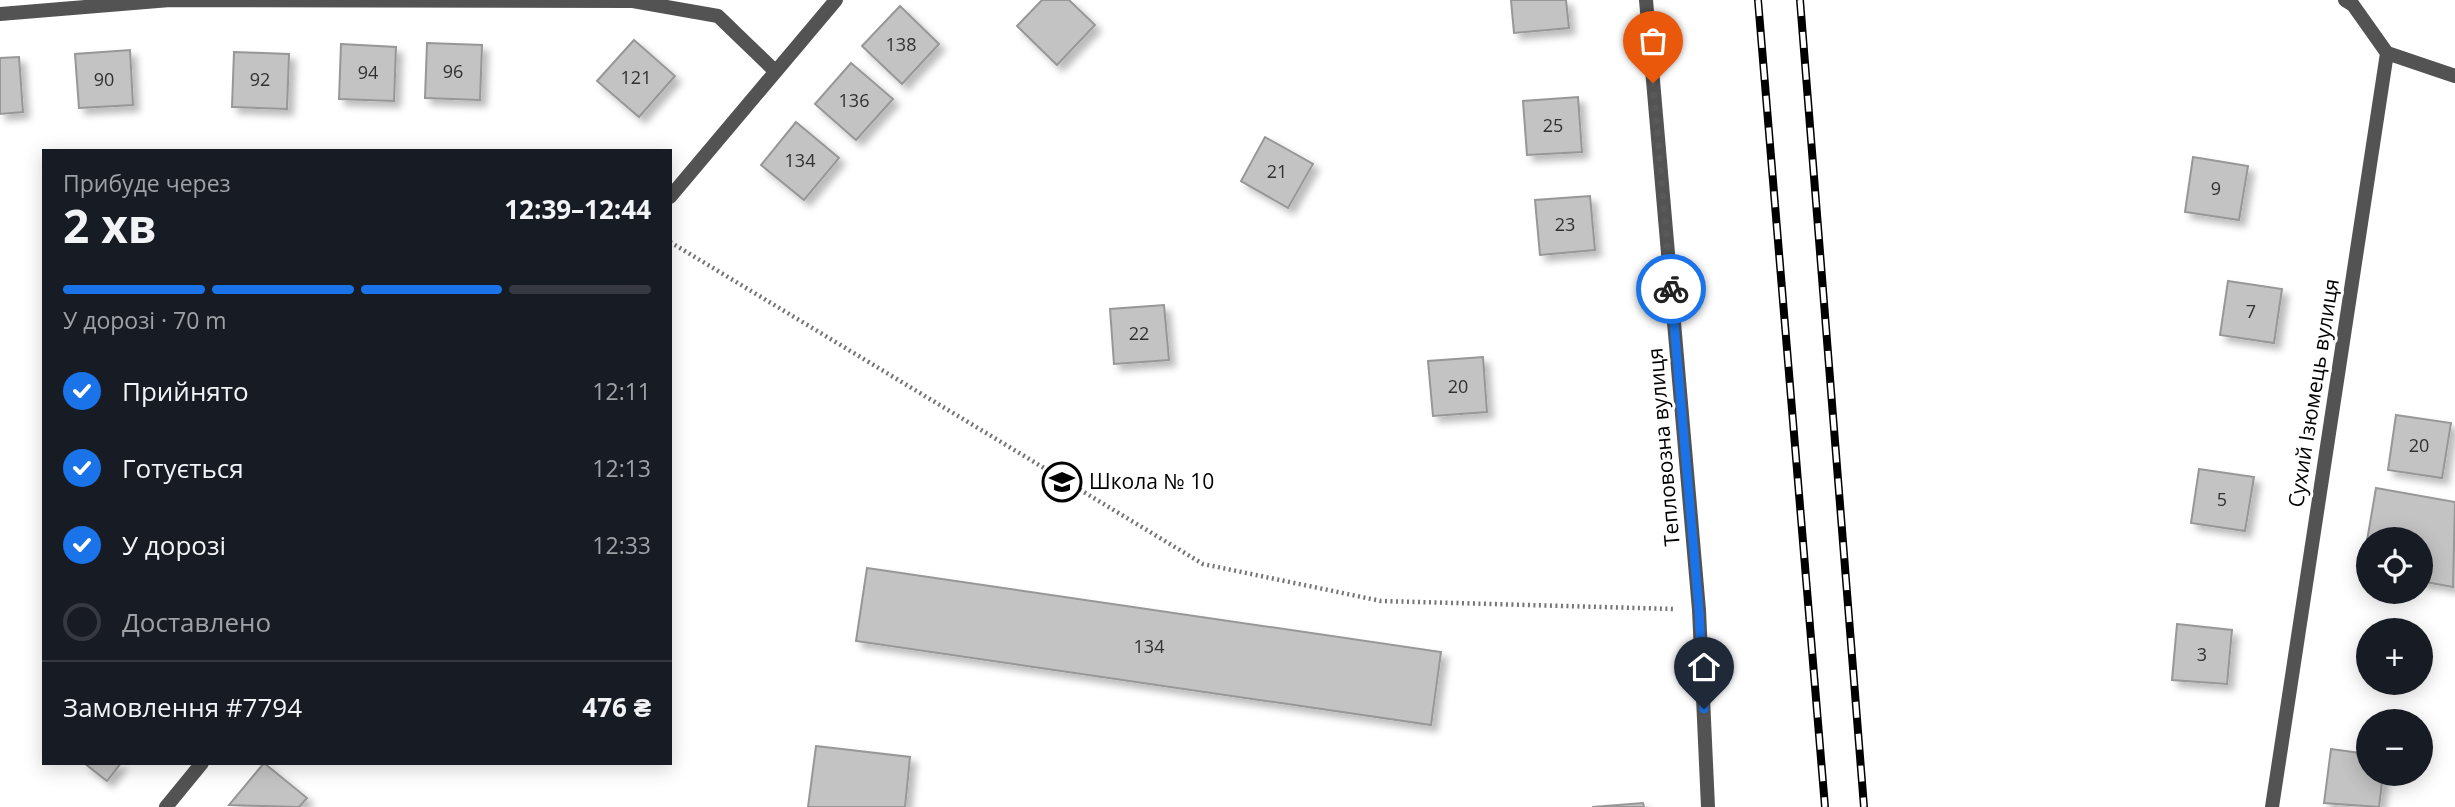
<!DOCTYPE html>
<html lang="uk">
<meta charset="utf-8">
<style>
body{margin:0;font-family:"Open Sans",sans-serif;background:#242831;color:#f1f3f6;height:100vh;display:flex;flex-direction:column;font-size:26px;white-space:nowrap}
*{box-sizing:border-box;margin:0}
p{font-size:23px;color:#9ea1a6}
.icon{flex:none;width:38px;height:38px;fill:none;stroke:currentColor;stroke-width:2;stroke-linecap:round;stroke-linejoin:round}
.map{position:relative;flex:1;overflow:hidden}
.sheet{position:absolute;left:42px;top:149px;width:630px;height:616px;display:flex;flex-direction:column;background:#171b24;border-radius:0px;box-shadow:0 4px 18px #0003}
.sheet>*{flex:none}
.tools{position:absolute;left:2356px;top:527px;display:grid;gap:14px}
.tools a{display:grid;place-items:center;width:77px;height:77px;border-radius:50%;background:#171b24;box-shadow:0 4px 18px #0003;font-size:35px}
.pin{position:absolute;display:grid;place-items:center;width:60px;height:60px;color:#fff;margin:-72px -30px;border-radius:50% 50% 50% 0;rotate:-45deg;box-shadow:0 0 7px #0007}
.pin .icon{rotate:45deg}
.courier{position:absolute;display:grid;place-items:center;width:70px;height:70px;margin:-35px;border:5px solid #1a73e8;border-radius:50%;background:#fff;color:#222;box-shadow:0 2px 9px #0007}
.head em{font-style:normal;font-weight:700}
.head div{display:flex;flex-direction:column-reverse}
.head{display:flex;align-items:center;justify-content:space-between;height:119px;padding:0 21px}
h1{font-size:46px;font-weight:700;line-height:52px}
.bar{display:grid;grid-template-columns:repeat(4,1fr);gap:10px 7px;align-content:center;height:84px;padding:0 21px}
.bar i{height:9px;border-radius:5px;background:#363941}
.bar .on{background:#1a73e8}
.bar p{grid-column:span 4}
.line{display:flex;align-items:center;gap:18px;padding:0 21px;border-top:2px solid #363941}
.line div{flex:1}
ol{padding:0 21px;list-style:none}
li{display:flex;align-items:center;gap:21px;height:77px}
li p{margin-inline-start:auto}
li .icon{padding:7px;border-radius:50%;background:#1a73e8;color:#fff;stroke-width:4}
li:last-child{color:#9ea1a6}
li i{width:38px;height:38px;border:4px solid #363941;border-radius:50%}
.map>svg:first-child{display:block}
.building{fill:#c3c3c3;stroke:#979797;stroke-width:2;filter:url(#shadow)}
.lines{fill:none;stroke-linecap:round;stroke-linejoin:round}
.path{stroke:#757575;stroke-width:4.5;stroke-dasharray:2 3.5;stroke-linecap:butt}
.street{stroke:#535353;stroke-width:14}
.rail-casing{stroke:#000;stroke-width:8}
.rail{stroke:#fff;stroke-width:5;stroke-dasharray:16;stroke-linecap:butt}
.done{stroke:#595959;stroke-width:7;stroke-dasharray:0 12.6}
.route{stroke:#1a73e8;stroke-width:9}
.labels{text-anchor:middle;stroke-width:6;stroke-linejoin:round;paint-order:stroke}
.number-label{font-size:18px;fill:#313131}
.street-label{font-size:21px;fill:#000;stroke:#fff}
.poi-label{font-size:21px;fill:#000;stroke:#fff;text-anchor:start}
</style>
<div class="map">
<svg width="2455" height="807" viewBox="0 0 2455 807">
<defs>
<filter id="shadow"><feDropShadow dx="6" dy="6" stdDeviation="3.5" flood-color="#0004"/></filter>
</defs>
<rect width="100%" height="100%" fill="#fff"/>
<path class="building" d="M 1042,0 L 1069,0 L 1095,25 L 1057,65 L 1017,26 Z
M 1511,0 L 1566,0 L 1569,28 L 1514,33 Z
M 900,6 L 939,44 L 902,84 L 862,46 Z
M 634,40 L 675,76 L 639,117 L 597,81 Z
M 427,43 L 482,45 L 480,100 L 425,98 Z
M 341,44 L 396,47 L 394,101 L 339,99 Z
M 130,50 L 133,105 L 79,108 L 75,54 Z
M 234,52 L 289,54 L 287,109 L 232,107 Z
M 19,57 L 23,112 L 0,114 L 0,58 Z
M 851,63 L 893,99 L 856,140 L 815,104 Z
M 1578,97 L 1582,152 L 1527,155 L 1523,101 Z
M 796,122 L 839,158 L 804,200 L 761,165 Z
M 1265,137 L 1313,164 L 1288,208 L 1241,181 Z
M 2193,157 L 2248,166 L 2239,220 L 2185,212 Z
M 1590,196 L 1595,250 L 1540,255 L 1535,200 Z
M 2228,281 L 2282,289 L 2274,343 L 2220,335 Z
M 1164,305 L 1169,360 L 1114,364 L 1110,309 Z
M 1483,357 L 1487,412 L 1433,416 L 1428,361 Z
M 2396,415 L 2451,423 L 2442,478 L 2388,470 Z
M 2199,469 L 2254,477 L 2245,531 L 2191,523 Z
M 2376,488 L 2455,502 L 2453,587 L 2420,581 L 2420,539 L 2368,539 L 2368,571 L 2362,570 Z
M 867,568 L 1441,652 L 1431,725 L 856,641 Z
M 2177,624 L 2232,630 L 2227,684 L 2172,680 Z
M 816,746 L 910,757 L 905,807 L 808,807 Z
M 2331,749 L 2368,754 L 2368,774 L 2383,774 L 2379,807 L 2324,803 Z
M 84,763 L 121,763 L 107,781 Z
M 264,763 L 307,798 L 299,807 L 229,805 Z
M 1643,803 L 1644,807 L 1592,807 Z"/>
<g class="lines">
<path class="path" d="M 670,242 L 1203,564 L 1381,601 L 1674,609"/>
<path class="street" d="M 1646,0 L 1699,610 L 1708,807
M 0,14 L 170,0 L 633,1 L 718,16 L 775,71
M 2387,53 L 2455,76
M 670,197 L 836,0
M 166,807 L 202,763
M 2272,807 L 2387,53 L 2353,5 L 2345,0"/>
<defs>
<path id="rail" d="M 1758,0 L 1825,807
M 1800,0 L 1864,807"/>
</defs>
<use href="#rail" class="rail-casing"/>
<use href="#rail" class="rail"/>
</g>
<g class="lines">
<path class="done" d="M 1653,83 L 1671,289"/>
<path class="route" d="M 1671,289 L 1699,610 L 1704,709"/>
</g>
<defs>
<symbol id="school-ring" viewBox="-11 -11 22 22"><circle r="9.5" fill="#fff" stroke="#000" stroke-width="1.5"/><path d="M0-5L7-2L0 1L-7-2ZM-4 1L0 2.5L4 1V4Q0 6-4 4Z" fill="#000"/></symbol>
</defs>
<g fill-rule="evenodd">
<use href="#school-ring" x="1040" y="460" width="44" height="44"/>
</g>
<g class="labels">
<g class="number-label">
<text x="901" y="51">138</text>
<text x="453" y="78">96</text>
<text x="368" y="79">94</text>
<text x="636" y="84">121</text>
<text x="104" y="86">90</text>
<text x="260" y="86">92</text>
<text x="854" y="107">136</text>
<text x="1553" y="132">25</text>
<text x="800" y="167">134</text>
<text x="1277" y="178">21</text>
<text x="2216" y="195">9</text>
<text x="1565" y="231">23</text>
<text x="2251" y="318">7</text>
<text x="1139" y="340">22</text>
<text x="1458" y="393">20</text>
<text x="2419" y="452">20</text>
<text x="2222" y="506">5</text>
<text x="1149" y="653">134</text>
<text x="2202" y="661">3</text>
</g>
<g class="street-label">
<text transform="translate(2314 393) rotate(-81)" y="7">Сухий Ізюмець вулиця</text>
<text transform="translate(1664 447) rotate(-95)" y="7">Тепловозна вулиця</text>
</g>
<g class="poi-label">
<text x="1089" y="489">Школа № 10</text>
</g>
</g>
</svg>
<div class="tools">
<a><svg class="icon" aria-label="locate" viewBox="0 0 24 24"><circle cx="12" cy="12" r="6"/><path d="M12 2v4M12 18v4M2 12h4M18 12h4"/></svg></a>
<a>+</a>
<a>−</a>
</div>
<div class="pin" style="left:1653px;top:83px;background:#ea580c"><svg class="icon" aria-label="bag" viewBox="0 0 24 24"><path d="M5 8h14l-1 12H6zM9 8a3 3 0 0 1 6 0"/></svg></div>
<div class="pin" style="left:1704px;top:709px;background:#1f2937"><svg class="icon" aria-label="home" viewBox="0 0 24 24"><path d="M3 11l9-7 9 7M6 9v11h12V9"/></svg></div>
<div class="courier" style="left:1671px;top:289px"><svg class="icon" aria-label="bike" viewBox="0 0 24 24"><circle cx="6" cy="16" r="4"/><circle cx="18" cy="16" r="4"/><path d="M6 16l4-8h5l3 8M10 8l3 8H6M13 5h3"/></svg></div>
<section class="sheet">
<div class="head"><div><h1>2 хв</h1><p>Прибуде через</p></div><em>12:39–12:44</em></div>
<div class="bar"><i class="on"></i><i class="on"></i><i class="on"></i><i></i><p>У дорозі · 70 m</p></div>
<ol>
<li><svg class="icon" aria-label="check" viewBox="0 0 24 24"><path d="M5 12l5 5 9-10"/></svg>Прийнято<p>12:11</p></li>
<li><svg class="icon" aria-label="check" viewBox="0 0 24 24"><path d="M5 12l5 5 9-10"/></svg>Готується<p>12:13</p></li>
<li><svg class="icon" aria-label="check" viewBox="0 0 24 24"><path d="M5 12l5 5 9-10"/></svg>У дорозі<p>12:33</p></li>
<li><i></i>Доставлено</li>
</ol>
<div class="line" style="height:91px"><div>Замовлення #7794</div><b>476 ₴</b></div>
</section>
</div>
